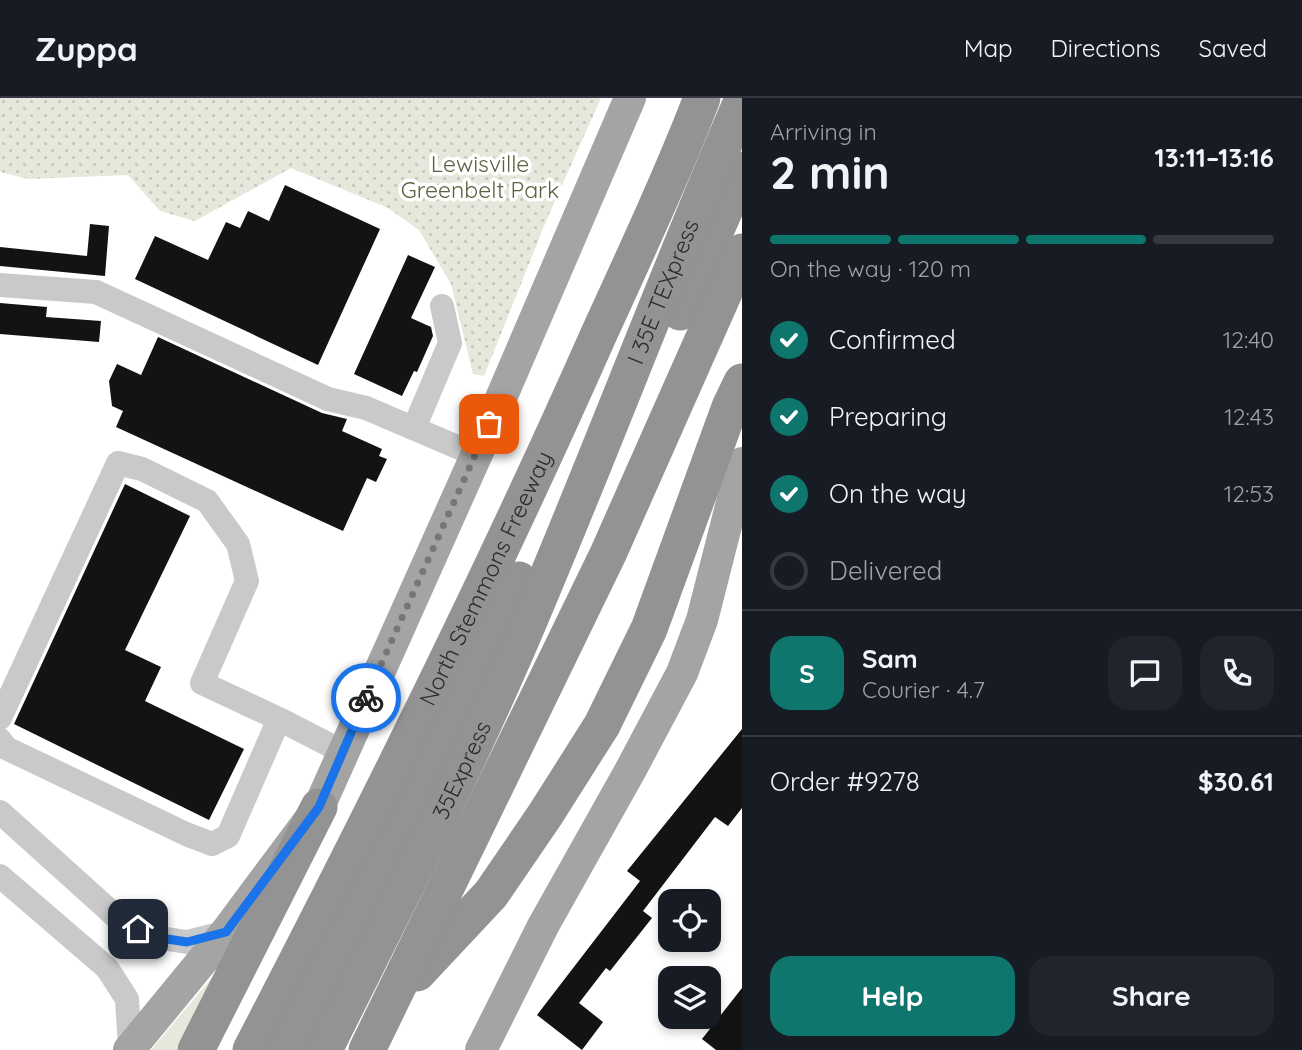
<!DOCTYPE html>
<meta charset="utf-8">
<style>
body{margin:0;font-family:Quicksand,sans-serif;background:#20242c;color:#f1f3f6;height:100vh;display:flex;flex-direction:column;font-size:26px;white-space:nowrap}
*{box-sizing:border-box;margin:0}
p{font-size:23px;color:#9ea1a6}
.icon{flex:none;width:38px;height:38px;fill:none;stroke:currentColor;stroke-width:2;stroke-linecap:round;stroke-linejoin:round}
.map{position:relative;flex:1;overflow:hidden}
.side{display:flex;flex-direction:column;background:#171b24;width:560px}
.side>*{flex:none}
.tools{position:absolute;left:658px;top:791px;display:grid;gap:14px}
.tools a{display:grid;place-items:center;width:63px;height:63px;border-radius:14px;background:#171b24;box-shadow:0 4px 10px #0003;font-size:35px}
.pin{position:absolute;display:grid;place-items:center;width:60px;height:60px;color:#fff;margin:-30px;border-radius:14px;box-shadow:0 4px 10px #0006}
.courier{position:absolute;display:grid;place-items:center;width:70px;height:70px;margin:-35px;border:5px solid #1a73e8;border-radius:50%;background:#fff;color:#222;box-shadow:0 2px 9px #0007}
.head em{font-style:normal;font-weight:800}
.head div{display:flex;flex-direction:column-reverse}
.head{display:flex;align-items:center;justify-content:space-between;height:119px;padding:0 28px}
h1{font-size:46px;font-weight:800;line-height:52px}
.bar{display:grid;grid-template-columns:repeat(4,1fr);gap:10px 7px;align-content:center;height:84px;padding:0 28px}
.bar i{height:9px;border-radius:5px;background:#363941}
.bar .active{background:#0f766e}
.bar p{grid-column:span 4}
.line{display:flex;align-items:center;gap:18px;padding:0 28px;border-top:2px solid #363941}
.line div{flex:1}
.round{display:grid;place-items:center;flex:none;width:74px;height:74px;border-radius:21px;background:#20242c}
ol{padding:0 28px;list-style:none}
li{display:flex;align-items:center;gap:21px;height:77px}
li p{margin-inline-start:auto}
li .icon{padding:7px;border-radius:50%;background:#0f766e;color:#fff;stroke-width:4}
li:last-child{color:#9ea1a6}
li i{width:38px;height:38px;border:4px solid #363941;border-radius:50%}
.button{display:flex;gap:14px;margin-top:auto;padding:14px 28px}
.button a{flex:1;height:80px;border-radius:21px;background:#0f766e;color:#fff;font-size:28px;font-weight:800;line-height:80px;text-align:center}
.button a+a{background:#20242c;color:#f1f3f6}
header{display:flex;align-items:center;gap:42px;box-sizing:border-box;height:98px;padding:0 35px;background:#171b24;border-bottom:2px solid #363941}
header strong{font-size:33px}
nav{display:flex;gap:38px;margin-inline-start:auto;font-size:24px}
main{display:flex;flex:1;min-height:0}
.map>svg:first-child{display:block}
.grass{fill:#e7e8db}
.park{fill:url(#park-dots)}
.building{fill:#131313}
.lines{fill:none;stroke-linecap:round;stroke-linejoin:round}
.minor{stroke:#c9c9c9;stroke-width:24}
.major{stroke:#a4a4a4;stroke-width:32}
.highway{stroke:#939393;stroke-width:37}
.done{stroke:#767676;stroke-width:7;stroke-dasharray:0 12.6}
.route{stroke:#1a73e8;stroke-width:9}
.labels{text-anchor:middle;stroke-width:7;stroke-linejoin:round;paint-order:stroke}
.park-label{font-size:23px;fill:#5c623f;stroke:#fff}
.street-label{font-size:23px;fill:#2c2c2c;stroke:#fff}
</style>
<header>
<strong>Zuppa</strong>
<nav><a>Map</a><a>Directions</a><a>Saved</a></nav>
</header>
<main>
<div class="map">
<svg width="742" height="952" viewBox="0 0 742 952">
<defs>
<pattern id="park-dots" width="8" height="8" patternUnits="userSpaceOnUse" patternTransform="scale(1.75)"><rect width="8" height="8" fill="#e7e8db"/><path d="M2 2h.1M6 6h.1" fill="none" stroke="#c6c7bc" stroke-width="1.8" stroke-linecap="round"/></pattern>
</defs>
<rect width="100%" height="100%" fill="#fff"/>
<path class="grass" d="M 215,876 L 177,952 L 151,952 Z"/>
<path class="park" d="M 0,0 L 601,0 L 547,121 L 484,278 L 473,276 L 451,186 L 419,132 L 388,110 L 291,70 L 195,123 L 160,113 L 128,77 L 28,81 L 0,74 Z"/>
<path class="building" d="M 285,87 L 380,131 L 318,267 L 135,181 L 155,138 L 208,162 L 226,124 L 240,130 L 248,113 L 269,123 Z
M 90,126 L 109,128 L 105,178 L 0,168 L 0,149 L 87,158 Z
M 408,157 L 435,169 L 411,220 L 431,229 L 433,238 L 417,274 L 414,273 L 402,298 L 354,276 Z
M 0,205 L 47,209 L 46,219 L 101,223 L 99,244 L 0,236 Z
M 158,239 L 322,315 L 347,321 L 342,333 L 382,351 L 379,358 L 387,361 L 376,384 L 367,380 L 343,433 L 116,329 L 123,313 L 112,308 L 109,283 L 117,266 L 141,277 Z
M 125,386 L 190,418 L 125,552 L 161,569 L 145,603 L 244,651 L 209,722 L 14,626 Z
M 742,631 L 742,710 L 728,728 L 715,719 L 643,813 L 652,820 L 610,873 L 606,870 L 579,905 L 603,924 L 582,952 L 537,917 L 640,783 L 627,773 Z
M 742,890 L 742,952 L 716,952 L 702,941 Z"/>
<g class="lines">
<path class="minor" d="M 0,187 L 96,194 L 328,301 L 366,310 L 476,357
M 414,330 L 450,245 L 442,208
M 0,620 L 118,365 L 142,371 L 207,403 L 238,446 L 247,483 L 202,585 L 279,621
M 0,642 L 6,650 L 186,736 L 212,746 L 228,738 L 279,621 L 343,654
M 0,714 L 122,824 L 154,839 L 187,844 L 226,834
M 0,778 L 107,870 L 127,901 L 130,950"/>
<path class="major" d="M 129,952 L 226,834 L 319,709 L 480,349 L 630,0
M 481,952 L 543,828 L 630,673 L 682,575 L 702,522 L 742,365"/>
<g class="highway">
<path d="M 680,214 L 742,72"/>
<path d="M 417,875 L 491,796 L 545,717 L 602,627 L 649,531 L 730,309 L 742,284"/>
<path d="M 196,952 L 319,709"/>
<path id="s1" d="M 251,952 C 373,717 491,480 598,238 C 634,159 671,80 702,0"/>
<path d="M 286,952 L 308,906 L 413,713 L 519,482"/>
<path id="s2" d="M 324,952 C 390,819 458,687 517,551 C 595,370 664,184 742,3"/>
<path d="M 367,952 L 608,456 L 742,154"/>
</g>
</g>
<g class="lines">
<path class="done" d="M 366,600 L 489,326"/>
<path class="route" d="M 138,831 L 154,839 L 187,844 L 226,834 L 319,709 L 366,600"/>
</g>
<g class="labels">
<g class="park-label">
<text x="480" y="74">Lewisville<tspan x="480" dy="26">Greenbelt Park</tspan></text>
</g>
<g class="street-label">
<text dy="8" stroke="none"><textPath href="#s2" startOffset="831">I 35E TEXpress</textPath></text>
<text dy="8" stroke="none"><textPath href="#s1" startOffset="527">North Stemmons Freeway</textPath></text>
<text dy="8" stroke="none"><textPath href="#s2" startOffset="312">35Express</textPath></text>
</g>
</g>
</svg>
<div class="tools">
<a><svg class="icon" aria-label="locate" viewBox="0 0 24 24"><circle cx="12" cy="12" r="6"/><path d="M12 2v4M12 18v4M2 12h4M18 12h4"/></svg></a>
<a><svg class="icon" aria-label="layers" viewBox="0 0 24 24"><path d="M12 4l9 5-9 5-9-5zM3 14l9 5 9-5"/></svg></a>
</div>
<div class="pin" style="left:489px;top:326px;background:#ea580c"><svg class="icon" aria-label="bag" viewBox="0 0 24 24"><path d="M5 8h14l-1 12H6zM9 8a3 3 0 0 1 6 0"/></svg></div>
<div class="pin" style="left:138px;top:831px;background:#1f2937"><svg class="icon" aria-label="home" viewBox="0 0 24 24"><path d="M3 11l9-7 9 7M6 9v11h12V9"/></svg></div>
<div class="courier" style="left:366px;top:600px"><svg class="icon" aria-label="bike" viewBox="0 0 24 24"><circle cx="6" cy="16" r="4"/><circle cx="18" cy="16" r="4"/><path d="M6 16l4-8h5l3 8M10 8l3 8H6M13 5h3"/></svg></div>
</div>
<section class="side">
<div class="head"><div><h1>2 min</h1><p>Arriving in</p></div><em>13:11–13:16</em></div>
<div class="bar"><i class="active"></i><i class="active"></i><i class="active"></i><i></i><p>On the way · 120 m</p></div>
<ol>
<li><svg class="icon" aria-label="check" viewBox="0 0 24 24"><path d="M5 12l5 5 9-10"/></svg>Confirmed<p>12:40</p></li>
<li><svg class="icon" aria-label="check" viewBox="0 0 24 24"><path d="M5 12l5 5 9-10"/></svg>Preparing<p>12:43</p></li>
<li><svg class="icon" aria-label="check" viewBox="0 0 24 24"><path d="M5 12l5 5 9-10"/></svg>On the way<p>12:53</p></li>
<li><i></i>Delivered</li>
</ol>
<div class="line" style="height:126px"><b class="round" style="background:#0f766e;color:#fff">S</b><div><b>Sam</b><p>Courier · 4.7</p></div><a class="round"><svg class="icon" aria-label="chat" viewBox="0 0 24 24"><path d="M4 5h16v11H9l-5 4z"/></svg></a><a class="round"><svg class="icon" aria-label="phone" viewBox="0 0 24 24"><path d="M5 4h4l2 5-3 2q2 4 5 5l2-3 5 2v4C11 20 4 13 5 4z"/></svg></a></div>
<div class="line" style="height:91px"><div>Order #9278</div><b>$30.61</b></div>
<div class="button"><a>Help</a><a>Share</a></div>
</section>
</main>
